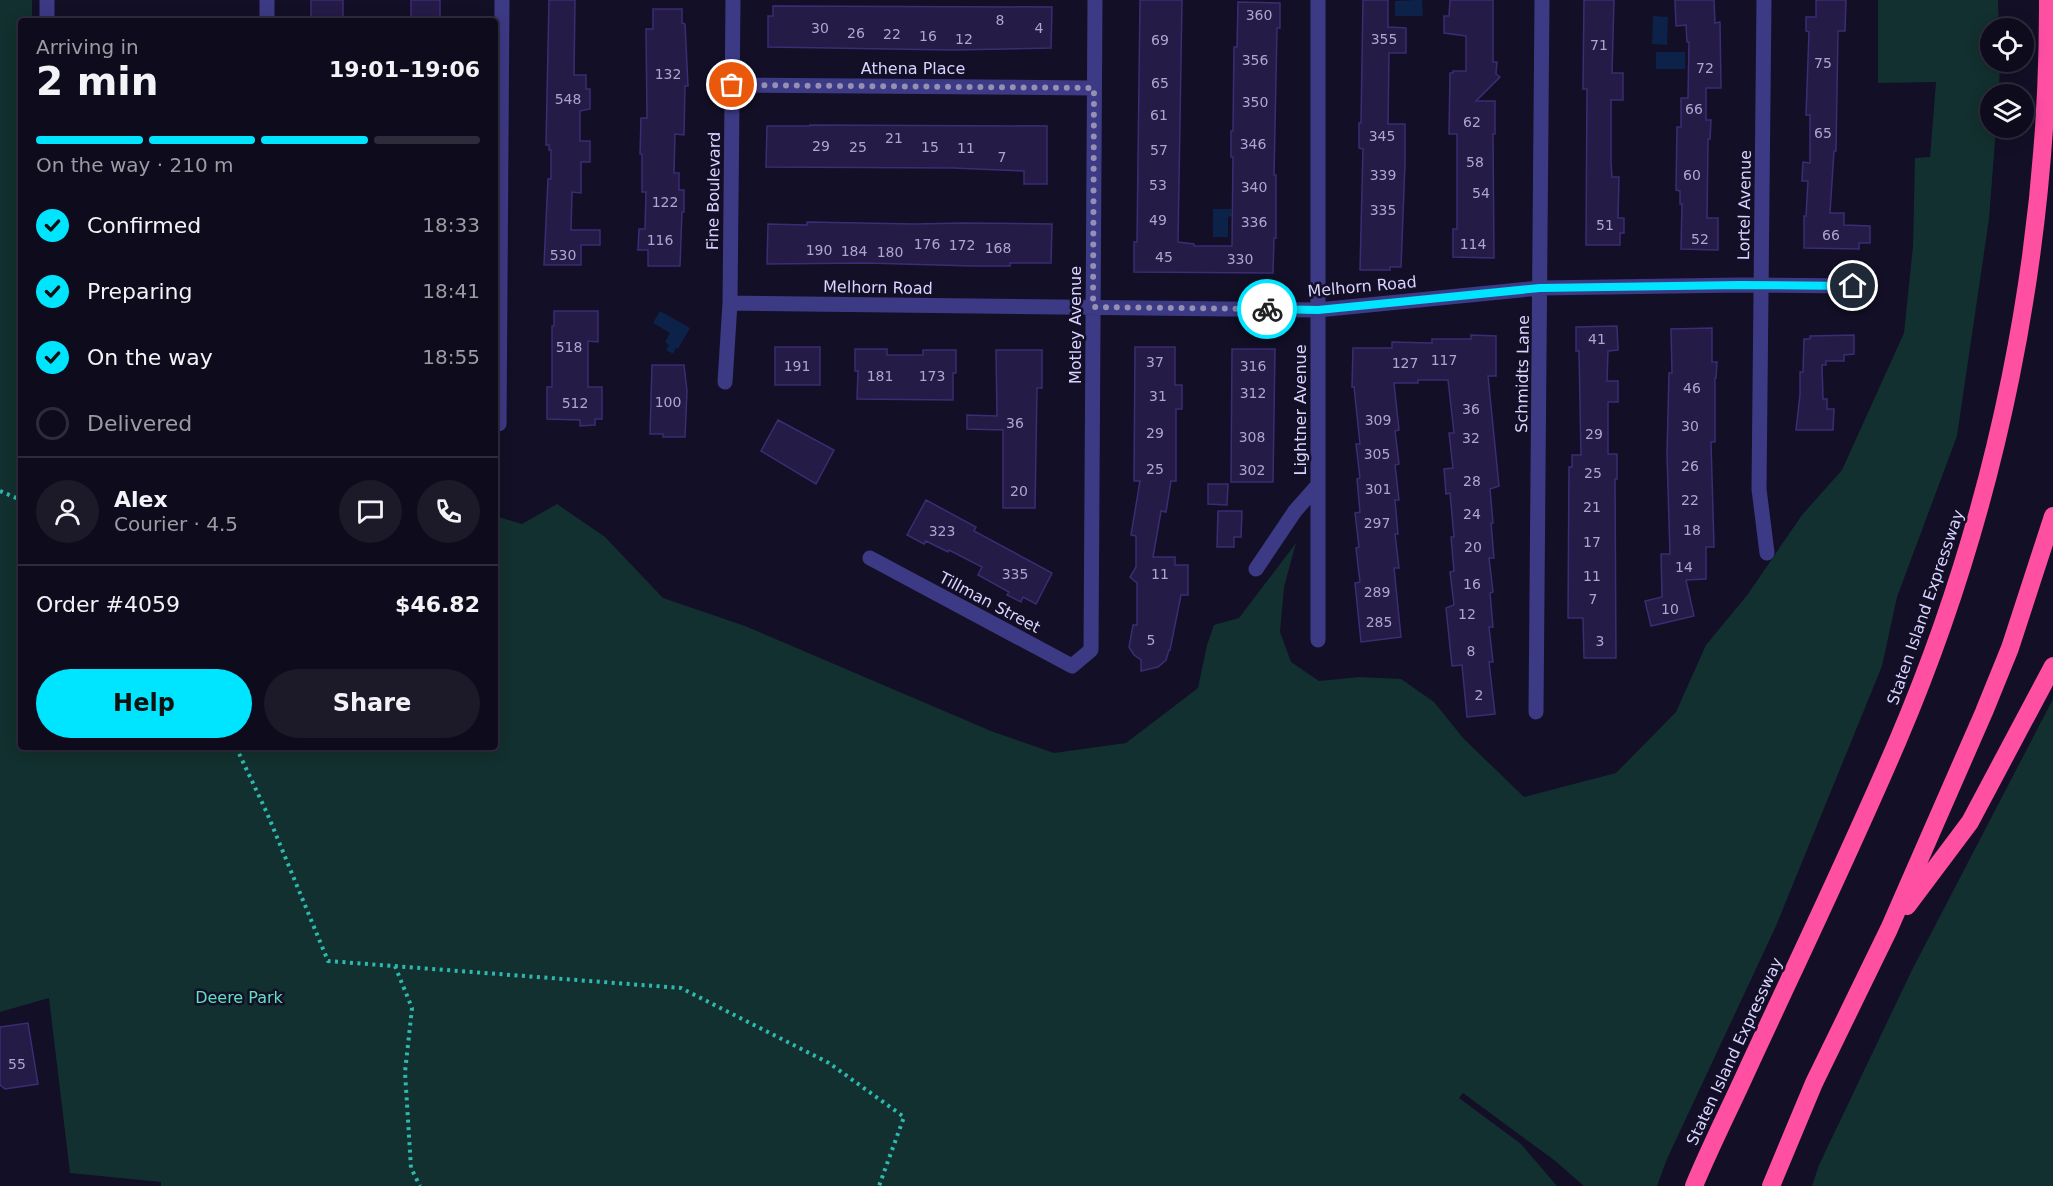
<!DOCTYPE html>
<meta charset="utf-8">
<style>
body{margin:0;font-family:"DejaVu Sans",sans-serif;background:#1c1929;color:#f1f3f6;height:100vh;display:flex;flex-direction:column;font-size:22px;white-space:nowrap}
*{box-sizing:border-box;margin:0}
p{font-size:20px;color:#9b9ba3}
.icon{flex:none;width:33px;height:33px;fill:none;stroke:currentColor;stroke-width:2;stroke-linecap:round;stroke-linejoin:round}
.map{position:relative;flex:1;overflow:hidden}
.drawer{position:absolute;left:18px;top:18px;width:480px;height:732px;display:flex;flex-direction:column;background:#0e0b1c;border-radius:6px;box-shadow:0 3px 15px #0003,0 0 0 2px #2e2b3b}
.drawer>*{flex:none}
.controls{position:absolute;left:1980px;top:18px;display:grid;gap:12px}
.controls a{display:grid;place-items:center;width:54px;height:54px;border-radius:50%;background:#0e0b1c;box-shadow:0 3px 15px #0003,0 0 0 2px #2e2b3b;font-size:30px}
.pin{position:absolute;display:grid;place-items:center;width:51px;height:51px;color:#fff;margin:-26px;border:3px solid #fff;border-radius:50%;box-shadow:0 2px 6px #0007}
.courier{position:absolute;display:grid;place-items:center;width:60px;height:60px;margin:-30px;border:4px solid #00e5ff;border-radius:50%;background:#fff;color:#222;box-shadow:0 2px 8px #0007}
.head em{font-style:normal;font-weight:700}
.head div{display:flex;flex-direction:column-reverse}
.head{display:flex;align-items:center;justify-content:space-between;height:102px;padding:0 18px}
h1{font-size:39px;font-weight:700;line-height:45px}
.bar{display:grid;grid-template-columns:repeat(4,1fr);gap:9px 6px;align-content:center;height:72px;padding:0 18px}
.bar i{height:8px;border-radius:4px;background:#2e2b3b}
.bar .on{background:#00e5ff}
.bar p{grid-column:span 4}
.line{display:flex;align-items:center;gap:15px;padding:0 18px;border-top:2px solid #2e2b3b}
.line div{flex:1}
.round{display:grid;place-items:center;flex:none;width:63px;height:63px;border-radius:32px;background:#1c1929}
ol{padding:0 18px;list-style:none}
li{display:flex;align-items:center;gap:18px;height:66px}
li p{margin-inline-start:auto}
li .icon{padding:6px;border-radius:50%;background:#00e5ff;color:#111;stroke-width:4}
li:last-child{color:#9b9ba3}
li i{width:33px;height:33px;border:3px solid #2e2b3b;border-radius:50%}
.primary-button{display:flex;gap:12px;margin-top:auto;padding:12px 18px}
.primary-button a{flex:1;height:69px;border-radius:36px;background:#00e5ff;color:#111;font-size:24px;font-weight:700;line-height:69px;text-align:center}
.primary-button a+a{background:#1c1929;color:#f1f3f6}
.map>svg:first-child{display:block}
.green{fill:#12302f}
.water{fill:#0c2248}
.building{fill:#241b47;stroke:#3b2d73;stroke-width:1.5}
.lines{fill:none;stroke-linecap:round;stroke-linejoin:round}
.path{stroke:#2fb8b0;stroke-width:4;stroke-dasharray:3 4.5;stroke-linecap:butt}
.minor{stroke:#3d3a85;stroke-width:15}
.motorway{stroke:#ff4fa3;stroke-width:18}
.done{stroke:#948fb3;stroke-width:6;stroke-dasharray:0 10.8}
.route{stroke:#00e5ff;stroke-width:8}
.labels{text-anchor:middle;stroke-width:5;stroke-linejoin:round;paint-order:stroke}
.number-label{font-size:14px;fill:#aca6d1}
.street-label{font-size:16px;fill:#d9d4ff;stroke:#130f26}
.park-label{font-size:16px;fill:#5fe0c0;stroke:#130f26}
</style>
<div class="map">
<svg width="2053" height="1186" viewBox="0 0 2053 1186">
<rect width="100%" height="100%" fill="#130f26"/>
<path class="green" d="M 0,0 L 32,0 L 32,21 L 21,21 L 21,747 L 495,747 L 495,516 L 522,524 L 557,504 L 605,537 L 663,598 L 745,626 L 991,731 L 1054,753 L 1126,743 L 1198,688 L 1207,645 L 1214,625 L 1239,618 L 1296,543 L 1284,587 L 1280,632 L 1291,662 L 1319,681 L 1360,677 L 1401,679 L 1434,702 L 1463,738 L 1524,797 L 1616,773 L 1676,712 L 1706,645 L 1748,594 L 1802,515 L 1842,470 L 1904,333 L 1913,246 L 1915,158 L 1930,157 L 1936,82 L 1878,83 L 1878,0 L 1998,0 L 1999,28 L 1990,28 L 1990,62 L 2000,62 L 1999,94 L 1990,94 L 1990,128 L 1996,128 L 1989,219 L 1957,436 L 1897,597 L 1882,666 L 1776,926 L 1667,1159 L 1657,1186 L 1584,1186 L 1554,1160 L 1463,1093 L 1459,1098 L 1521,1144 L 1557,1186 L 161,1186 L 161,1182 L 70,1173 L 49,998 L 0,1012 Z
M 2053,699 L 2053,1186 L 1812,1186 L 1819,1165 L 1912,970 Z"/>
<path class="water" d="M 1415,0 L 1422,0 L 1423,16 L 1395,16 L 1395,1 Z
M 1653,16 L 1668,17 L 1667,45 L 1652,44 Z
M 1656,52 L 1685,52 L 1685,69 L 1656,69 Z
M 1213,209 L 1231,209 L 1232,216 L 1228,217 L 1228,237 L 1213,237 Z
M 660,311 L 690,328 L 678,349 L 676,348 L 673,354 L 666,350 L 669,345 L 665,342 L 670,333 L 653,323 Z"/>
<path class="building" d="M 311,0 L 343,0 L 343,21 L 311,21 Z
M 411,0 L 440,0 L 440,21 L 411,21 Z
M 549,0 L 575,0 L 574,75 L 586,75 L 586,89 L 590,89 L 590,109 L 580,111 L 580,141 L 590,141 L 590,162 L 581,162 L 581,193 L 572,192 L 571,230 L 600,230 L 600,245 L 581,245 L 581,265 L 544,265 L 548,179 L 551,179 L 551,150 L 549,150 L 549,145 L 546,145 Z
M 1140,0 L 1182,0 L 1178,242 L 1194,244 L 1194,246 L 1232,246 L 1233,157 L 1231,157 L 1231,131 L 1233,131 L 1234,47 L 1237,47 L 1238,2 L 1280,3 L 1280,28 L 1277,28 L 1274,175 L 1276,175 L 1276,238 L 1274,238 L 1273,273 L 1134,272 L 1134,242 L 1137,242 Z
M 1363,0 L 1388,0 L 1388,27 L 1406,28 L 1406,53 L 1389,53 L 1388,124 L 1405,124 L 1405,163 L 1401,267 L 1390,267 L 1390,270 L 1360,270 L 1363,149 L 1359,148 L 1359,123 L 1361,123 Z
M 1450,0 L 1493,0 L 1493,62 L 1497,62 L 1496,74 L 1500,77 L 1476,101 L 1495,101 L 1495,134 L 1493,134 L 1494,258 L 1453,257 L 1453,229 L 1457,229 L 1457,134 L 1449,134 L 1450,73 L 1453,73 L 1453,71 L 1466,71 L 1466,36 L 1444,33 L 1444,16 L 1449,16 Z
M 1584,0 L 1614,0 L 1612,73 L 1623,73 L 1623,100 L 1611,100 L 1611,163 L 1612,177 L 1619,177 L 1618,218 L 1624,218 L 1624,233 L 1620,233 L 1620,245 L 1586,245 L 1587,89 L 1583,89 Z
M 1675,0 L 1714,0 L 1715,23 L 1720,22 L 1721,88 L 1706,88 L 1706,120 L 1711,120 L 1710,139 L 1708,139 L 1707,218 L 1718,218 L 1718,250 L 1681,249 L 1682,204 L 1680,204 L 1680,191 L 1676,190 L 1677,127 L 1681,127 L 1681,98 L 1688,98 L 1689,42 L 1687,42 L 1686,25 L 1676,26 Z
M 1816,0 L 1846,0 L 1845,31 L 1838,31 L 1836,151 L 1834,151 L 1830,213 L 1844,213 L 1844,225 L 1870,226 L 1870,243 L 1859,243 L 1859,249 L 1804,248 L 1804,216 L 1806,216 L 1808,181 L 1802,181 L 1803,162 L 1810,163 L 1810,115 L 1806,115 L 1809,32 L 1806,31 L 1806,17 L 1816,17 Z
M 773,6 L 1052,7 L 1051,48 L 952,50 L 768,47 L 768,16 L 773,16 Z
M 653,9 L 682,9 L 682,23 L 685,24 L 688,86 L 685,86 L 684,135 L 675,134 L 674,173 L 679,173 L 679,190 L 684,190 L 684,212 L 682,212 L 680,266 L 648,266 L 648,250 L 638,250 L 639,229 L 645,229 L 646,192 L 642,192 L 642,154 L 640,154 L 641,118 L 647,118 L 646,29 L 653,29 Z
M 810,125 L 1047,126 L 1047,184 L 1024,184 L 1024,171 L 953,168 L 766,167 L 767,126 L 810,126 Z
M 807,222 L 915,224 L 962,223 L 1052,224 L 1051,263 L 1010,263 L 1010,266 L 974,266 L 866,263 L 767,264 L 768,224 L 807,225 Z
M 554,311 L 598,311 L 598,342 L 588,341 L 588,387 L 602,387 L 602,419 L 595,419 L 595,425 L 580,426 L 580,420 L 547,419 L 547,387 L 552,387 L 552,326 L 554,326 Z
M 1617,326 L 1618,350 L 1608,351 L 1607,381 L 1618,381 L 1618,402 L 1608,402 L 1608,454 L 1617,454 L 1617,479 L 1615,479 L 1616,658 L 1584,658 L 1583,618 L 1568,618 L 1569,467 L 1572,467 L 1572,455 L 1581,455 L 1579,351 L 1576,351 L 1576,327 Z
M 1712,328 L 1712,362 L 1717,362 L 1716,378 L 1715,378 L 1715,442 L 1711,442 L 1714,547 L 1706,547 L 1706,579 L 1686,580 L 1694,616 L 1651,626 L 1645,601 L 1662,597 L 1661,554 L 1670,554 L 1667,454 L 1669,373 L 1672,373 L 1671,329 Z
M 1471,335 L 1496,336 L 1496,376 L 1488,376 L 1499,486 L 1490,489 L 1493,523 L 1491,523 L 1494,558 L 1489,558 L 1493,592 L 1490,593 L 1493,627 L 1489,627 L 1493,662 L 1489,662 L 1495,714 L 1467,717 L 1462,665 L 1452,666 L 1446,608 L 1454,605 L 1450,572 L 1454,571 L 1451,537 L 1454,537 L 1450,493 L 1446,494 L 1444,469 L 1453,468 L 1449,433 L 1454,433 L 1448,380 L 1418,380 L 1418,383 L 1394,383 L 1399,430 L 1395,431 L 1399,464 L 1395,465 L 1399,500 L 1395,500 L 1398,534 L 1395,534 L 1399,568 L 1394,568 L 1401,637 L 1361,642 L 1355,583 L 1360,582 L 1356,548 L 1359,547 L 1355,513 L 1360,512 L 1357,479 L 1360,478 L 1356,444 L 1360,444 L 1354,387 L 1352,387 L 1353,348 L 1392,348 L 1392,342 L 1432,343 L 1432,339 L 1471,339 Z
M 1854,335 L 1854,354 L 1844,355 L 1844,361 L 1826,361 L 1826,365 L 1822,365 L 1823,399 L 1827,399 L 1827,409 L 1834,409 L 1833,430 L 1796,430 L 1800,395 L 1800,372 L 1803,372 L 1804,339 L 1810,339 L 1810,336 Z
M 775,347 L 820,347 L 820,385 L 775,385 Z
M 1135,347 L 1175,347 L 1175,385 L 1182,385 L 1182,409 L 1176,409 L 1176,481 L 1171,481 L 1166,512 L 1161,511 L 1153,557 L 1175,557 L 1175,565 L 1188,565 L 1188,595 L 1181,595 L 1170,650 L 1169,650 L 1166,660 L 1158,667 L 1141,671 L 1141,660 L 1134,655 L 1129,647 L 1133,625 L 1137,625 L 1137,583 L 1130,577 L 1136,567 L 1136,536 L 1131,535 L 1140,481 L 1134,481 Z
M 855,349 L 887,349 L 887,355 L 923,355 L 923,350 L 956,350 L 956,373 L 953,373 L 953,400 L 857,399 L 858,371 L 855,371 Z
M 1232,349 L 1275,349 L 1273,482 L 1231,482 Z
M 996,350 L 1042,350 L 1042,388 L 1037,388 L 1035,508 L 1003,508 L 1003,430 L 967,429 L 967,415 L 997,416 Z
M 652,365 L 684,365 L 687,391 L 685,437 L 663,437 L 663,434 L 650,434 Z
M 778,420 L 834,450 L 816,484 L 761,451 Z
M 1208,484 L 1228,484 L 1227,505 L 1208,504 Z
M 926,500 L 976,527 L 974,531 L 1052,573 L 1036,604 L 1023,597 L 1021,602 L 1007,595 L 1009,592 L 978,575 L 982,567 L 949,550 L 948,552 L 926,541 L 924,544 L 907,535 Z
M 1218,511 L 1242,511 L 1241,537 L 1234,537 L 1234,547 L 1217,547 Z
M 28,1023 L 38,1084 L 5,1089 L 0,1085 L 0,1027 Z"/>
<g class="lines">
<path class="path" d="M 0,491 L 21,500
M 236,747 L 267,813 L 328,961 L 681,988 L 829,1063 L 904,1117 L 879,1186
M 395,966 L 412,1008 L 405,1072 L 411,1168 L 420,1186"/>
<path class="minor" d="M 1764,0 L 1759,489 L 1767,553
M 47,21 L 47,0
M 267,21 L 267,0
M 732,85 L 1094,88
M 730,303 L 1318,310 L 1540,288 L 1740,285 L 1853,286
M 725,382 L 730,303 L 733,0
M 499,424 L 502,0
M 870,558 L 1072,666 L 1091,650 L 1095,0
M 1256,569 L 1295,511 L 1318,485
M 1318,640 L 1318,0
M 1536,712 L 1542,0"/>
<path class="motorway" d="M 1907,906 L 1970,822 L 2053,666
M 1694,1186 C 1711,1145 1731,1106 1749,1066 C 1799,958 1851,850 1898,740 C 1997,508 2049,252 2048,0
M 1771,1186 L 1814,1083 L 1889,929 L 1984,712 L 2010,648 L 2053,516"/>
</g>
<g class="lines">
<path class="done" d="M 732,85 L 1094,88 L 1093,307 L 1267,309"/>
<path class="route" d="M 1267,309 L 1318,310 L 1540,288 L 1740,285 L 1853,286"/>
</g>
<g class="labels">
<g class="number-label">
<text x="1259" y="20">360</text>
<text x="1000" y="25">8</text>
<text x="820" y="33">30</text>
<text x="1039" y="33">4</text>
<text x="856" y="38">26</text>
<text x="892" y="39">22</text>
<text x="928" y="41">16</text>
<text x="964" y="44">12</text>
<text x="1384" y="44">355</text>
<text x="1160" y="45">69</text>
<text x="1599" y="50">71</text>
<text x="1255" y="65">356</text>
<text x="1823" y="68">75</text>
<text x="1705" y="73">72</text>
<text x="668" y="79">132</text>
<text x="1160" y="88">65</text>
<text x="568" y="104">548</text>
<text x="1255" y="107">350</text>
<text x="1694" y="114">66</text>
<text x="1159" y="120">61</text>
<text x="1472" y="127">62</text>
<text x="1823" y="138">65</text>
<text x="1382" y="141">345</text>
<text x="894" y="143">21</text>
<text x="1253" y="149">346</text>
<text x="821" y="151">29</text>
<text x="858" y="152">25</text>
<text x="930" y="152">15</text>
<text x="966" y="153">11</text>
<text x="1159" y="155">57</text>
<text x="1002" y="162">7</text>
<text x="1475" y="167">58</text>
<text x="1383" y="180">339</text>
<text x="1692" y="180">60</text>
<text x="1158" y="190">53</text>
<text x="1254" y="192">340</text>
<text x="1481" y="198">54</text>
<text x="665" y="207">122</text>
<text x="1383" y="215">335</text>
<text x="1158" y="225">49</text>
<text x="1254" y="227">336</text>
<text x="1605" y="230">51</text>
<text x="1831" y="240">66</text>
<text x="1700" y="244">52</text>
<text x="660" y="245">116</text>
<text x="927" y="249">176</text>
<text x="1473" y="249">114</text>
<text x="962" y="250">172</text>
<text x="998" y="253">168</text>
<text x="819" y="255">190</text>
<text x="854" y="256">184</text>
<text x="890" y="257">180</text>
<text x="563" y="260">530</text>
<text x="1164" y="262">45</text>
<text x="1240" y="264">330</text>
<text x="1597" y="344">41</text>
<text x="569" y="352">518</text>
<text x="1444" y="365">117</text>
<text x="1155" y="367">37</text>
<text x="1405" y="368">127</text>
<text x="797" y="371">191</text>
<text x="1253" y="371">316</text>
<text x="880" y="381">181</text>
<text x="932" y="381">173</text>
<text x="1692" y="393">46</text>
<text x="1253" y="398">312</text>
<text x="1158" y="401">31</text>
<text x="668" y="407">100</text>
<text x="575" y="408">512</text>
<text x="1471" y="414">36</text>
<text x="1378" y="425">309</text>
<text x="1015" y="428">36</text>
<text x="1690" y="431">30</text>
<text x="1155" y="438">29</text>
<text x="1594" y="439">29</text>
<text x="1252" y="442">308</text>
<text x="1471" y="443">32</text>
<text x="1377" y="459">305</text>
<text x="1690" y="471">26</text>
<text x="1155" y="474">25</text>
<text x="1252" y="475">302</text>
<text x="1593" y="478">25</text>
<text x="1472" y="486">28</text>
<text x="1378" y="494">301</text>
<text x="1019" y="496">20</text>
<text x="1690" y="505">22</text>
<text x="1592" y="512">21</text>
<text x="1472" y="519">24</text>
<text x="1377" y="528">297</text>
<text x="1692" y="535">18</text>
<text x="942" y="536">323</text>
<text x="1592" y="547">17</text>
<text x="1473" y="552">20</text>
<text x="1684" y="572">14</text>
<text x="1015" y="579">335</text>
<text x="1160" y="579">11</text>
<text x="1592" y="581">11</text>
<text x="1472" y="589">16</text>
<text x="1377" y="597">289</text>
<text x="1593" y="604">7</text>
<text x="1670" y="614">10</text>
<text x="1467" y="619">12</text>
<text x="1379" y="627">285</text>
<text x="1151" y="645">5</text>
<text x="1600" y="646">3</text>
<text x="1471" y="656">8</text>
<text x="1479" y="700">2</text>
<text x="17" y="1069">55</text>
</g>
<g class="street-label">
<text x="913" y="74">Athena Place</text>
<text transform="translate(713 191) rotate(-89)" y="6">Fine Boulevard</text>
<text transform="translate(1744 205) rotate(-89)" y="6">Lortel Avenue</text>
<text transform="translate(1362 286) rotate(-5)" y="6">Melhorn Road</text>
<text transform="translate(878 287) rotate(1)" y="6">Melhorn Road</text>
<text transform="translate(1075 325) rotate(-90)" y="6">Motley Avenue</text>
<text transform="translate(1522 374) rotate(-89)" y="6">Schmidts Lane</text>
<text transform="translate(1300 410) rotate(-90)" y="6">Lightner Avenue</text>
<text transform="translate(990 602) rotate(28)" y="6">Tillman Street</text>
<text transform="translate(1925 607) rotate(-71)" y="6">Staten Island Expressway</text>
<text transform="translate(1734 1051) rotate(-65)" y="6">Staten Island Expressway</text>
</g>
<g class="park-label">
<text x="239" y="1003">Deere Park</text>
</g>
</g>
</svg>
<div class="controls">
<a><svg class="icon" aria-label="locate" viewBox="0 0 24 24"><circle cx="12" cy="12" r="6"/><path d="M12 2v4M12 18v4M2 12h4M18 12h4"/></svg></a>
<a><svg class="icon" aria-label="layers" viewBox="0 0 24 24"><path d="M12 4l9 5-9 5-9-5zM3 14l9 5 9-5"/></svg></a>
</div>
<div class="pin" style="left:732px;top:85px;background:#ea580c"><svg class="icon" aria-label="bag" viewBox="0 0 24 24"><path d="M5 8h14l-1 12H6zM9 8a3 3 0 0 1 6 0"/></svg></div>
<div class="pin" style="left:1853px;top:286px;background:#1f2937"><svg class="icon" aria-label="home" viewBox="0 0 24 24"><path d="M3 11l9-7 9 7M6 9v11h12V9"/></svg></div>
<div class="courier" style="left:1267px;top:309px"><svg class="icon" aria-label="bike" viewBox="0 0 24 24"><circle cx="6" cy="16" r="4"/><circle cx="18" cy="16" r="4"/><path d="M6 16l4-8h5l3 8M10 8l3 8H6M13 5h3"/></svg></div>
<section class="drawer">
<div class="head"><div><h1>2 min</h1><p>Arriving in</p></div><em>19:01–19:06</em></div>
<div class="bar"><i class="on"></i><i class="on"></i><i class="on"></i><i></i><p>On the way · 210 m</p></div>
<ol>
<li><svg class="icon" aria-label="check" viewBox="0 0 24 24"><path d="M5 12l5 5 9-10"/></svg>Confirmed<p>18:33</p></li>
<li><svg class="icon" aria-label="check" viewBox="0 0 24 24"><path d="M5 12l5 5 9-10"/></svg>Preparing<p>18:41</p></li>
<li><svg class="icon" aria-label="check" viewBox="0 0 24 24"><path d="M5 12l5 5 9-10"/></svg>On the way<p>18:55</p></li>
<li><i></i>Delivered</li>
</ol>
<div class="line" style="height:108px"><a class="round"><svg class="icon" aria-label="person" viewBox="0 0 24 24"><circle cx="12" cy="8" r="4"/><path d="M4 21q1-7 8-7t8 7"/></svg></a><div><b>Alex</b><p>Courier · 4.5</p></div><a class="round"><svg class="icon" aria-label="chat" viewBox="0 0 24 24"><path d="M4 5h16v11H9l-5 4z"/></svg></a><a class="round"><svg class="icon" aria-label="phone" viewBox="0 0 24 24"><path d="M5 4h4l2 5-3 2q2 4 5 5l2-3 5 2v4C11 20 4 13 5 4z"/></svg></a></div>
<div class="line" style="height:78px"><div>Order #4059</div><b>$46.82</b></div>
<div class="primary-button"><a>Help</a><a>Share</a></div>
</section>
</div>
